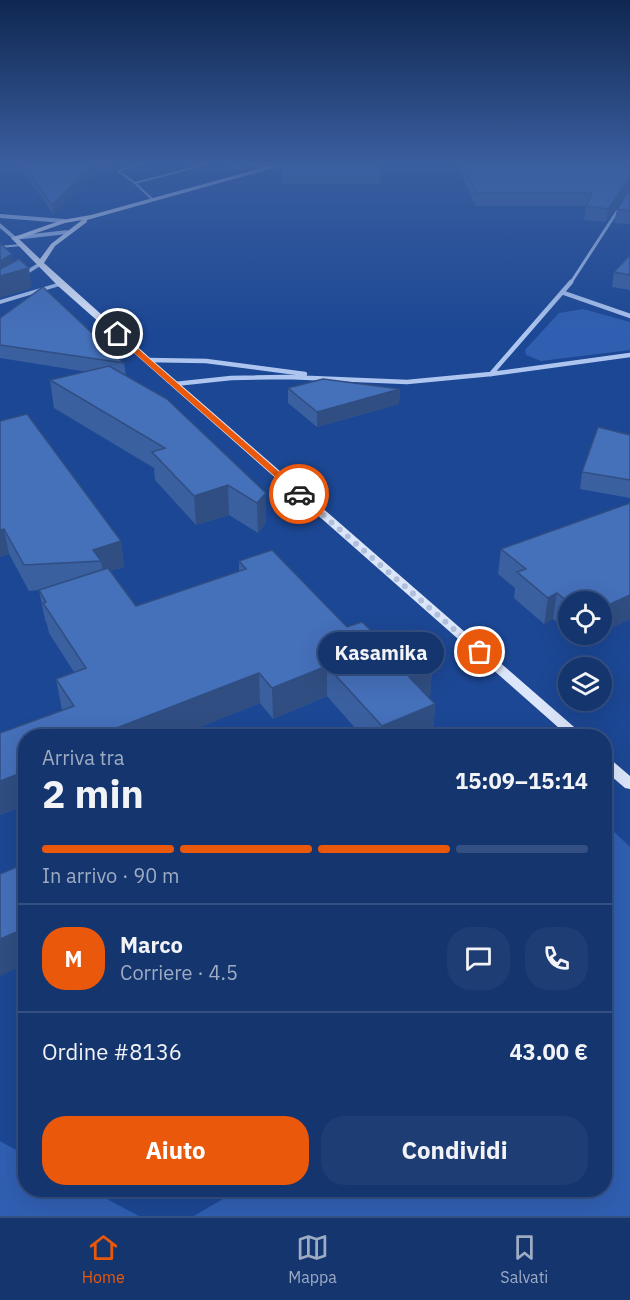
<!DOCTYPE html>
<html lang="it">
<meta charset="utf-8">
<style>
body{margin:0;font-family:"IBM Plex Sans",sans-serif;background:#1e3d74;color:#f1f3f6;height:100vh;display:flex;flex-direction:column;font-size:22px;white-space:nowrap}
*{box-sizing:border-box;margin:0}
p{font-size:20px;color:#9dabc3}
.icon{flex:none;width:33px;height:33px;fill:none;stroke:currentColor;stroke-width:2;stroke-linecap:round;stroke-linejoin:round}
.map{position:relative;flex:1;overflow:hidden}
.details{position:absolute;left:18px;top:729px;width:594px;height:468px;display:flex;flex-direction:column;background:#15356f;border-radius:24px;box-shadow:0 6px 24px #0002,0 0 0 2px #345082}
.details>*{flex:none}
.fabs{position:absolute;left:558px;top:591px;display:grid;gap:12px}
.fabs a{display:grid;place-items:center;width:54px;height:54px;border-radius:50%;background:#15356f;box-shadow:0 6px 24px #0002,0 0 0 2px #345082;font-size:30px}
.pin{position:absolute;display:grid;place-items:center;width:51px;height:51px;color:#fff;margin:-26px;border:3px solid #fff;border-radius:50%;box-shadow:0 2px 6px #0007}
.courier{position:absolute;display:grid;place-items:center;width:60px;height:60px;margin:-30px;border:4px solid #ea580c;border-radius:50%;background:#fff;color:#222;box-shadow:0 2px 8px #0007}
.bubble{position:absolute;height:42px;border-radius:21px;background:#15356f;box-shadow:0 6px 24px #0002,0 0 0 2px #345082;font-size:20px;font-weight:700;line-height:42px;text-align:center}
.headline em{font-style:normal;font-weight:700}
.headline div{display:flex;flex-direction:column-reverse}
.headline{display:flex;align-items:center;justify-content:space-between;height:102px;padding:0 24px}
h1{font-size:39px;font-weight:700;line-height:45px}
.bar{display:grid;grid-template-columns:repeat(4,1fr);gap:9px 6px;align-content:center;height:72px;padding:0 24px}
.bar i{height:8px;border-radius:4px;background:#345082}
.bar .active{background:#ea580c}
.bar p{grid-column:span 4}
.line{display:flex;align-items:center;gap:15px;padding:0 24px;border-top:2px solid #345082}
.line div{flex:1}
.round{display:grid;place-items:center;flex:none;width:63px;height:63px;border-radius:24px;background:#1e3d74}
.button{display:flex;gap:12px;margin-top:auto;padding:12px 24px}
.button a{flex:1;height:69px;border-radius:24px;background:#ea580c;color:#fff;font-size:24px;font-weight:700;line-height:69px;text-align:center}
.button a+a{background:#1e3d74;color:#f1f3f6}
.tabs{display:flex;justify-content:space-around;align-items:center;height:84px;border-top:2px solid #345082;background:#15356f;font-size:16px;color:#9dabc3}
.tabs a{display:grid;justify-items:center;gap:3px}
.tabs .active{color:#ea580c}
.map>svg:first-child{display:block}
.green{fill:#305fb2}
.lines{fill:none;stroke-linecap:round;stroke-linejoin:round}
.service-far1{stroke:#aec6ef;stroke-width:2}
.service{stroke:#aec6ef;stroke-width:5}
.minor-far1{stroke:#aec6ef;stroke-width:3}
.minor{stroke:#aec6ef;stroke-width:4.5}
.tertiary{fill:#aec6ef;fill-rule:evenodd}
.secondary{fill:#dce6fb;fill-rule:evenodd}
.wall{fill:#3b60a0}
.shaded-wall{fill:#304e82}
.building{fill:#4570ba;stroke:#304e82;stroke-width:1.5}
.route{fill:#ea580c}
.done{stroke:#b0bfda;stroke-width:6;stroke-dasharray:0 10.8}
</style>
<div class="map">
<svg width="630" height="1216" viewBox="0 0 630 1216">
<rect width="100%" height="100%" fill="#1c4794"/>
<path class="green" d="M 583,309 L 630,322 L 630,350 L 541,361 L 526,355 L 525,350 L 559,313 Z
M 605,823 L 630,847 L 630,1216 L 194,1216 L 238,1190 L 604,1190 Z
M 0,1141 L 25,1155 L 26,1190 L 90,1190 L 139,1216 L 0,1216 Z"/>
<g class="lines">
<path class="service-far1" d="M 240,164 L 271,168
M 135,183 L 118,171 L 141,164
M 153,200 L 135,183 L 208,164
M 0,247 L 21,245"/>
<path class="service" d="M 549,736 L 567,728"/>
<path class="minor-far1" d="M 570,284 L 620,207"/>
<path class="minor" d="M 564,293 L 630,316
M 147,360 L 206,361 L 305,374
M 491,374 L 571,282
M 175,384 L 231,378 L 287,377 L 407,382 L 491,374 L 630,355"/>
<path class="tertiary" d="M 0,214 L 64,219 L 67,221 L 64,223 L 0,218 Z
M 0,223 L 15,236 L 67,230 L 70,232 L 67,234 L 14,240 L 0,228 Z
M 40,262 L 43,264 L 42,265 L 0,291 L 0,286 Z
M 61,282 L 63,283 L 63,285 L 0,304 L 0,300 Z"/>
<path class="secondary" d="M 277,164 L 287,164 L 87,220 L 87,222 L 55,246 L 44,263 L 150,358 L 581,733 L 583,736 L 568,736 L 58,286 L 11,238 L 62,220 L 91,215 ZM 82,220 L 51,244 L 40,259 L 19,239 L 65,223 Z
M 604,757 L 609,758 L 630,776 L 630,789 L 625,788 L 604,770 Z"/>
</g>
<path class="wall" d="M 18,164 L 126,164 L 96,172 L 53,214 Z
M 220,164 L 247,164 L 247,168 L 242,171 Z
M 282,164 L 381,178 L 380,184 L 283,184 Z
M 457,164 L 601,164 L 630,189 L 627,190 L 606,222 L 584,220 L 586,206 L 475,206 Z
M 630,189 L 630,224 L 614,223 L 617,209 Z
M 630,255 L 630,290 L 612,287 L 614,272 Z
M 0,318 L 124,363 L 126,376 L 266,493 L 266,523 L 258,533 L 229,515 L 196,525 L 155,480 L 154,468 L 54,408 L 50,380 L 88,372 L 0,358 Z
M 288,388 L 400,389 L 399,404 L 317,427 L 288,403 Z
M 27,414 L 121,541 L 124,567 L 110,571 L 136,606 L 239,571 L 239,561 L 272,550 L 347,627 L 362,622 L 380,639 L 396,633 L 432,668 L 430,698 L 435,704 L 433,735 L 429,736 L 362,736 L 327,696 L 273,719 L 260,703 L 178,736 L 26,736 L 26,805 L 0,815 L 0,733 L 62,710 L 56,679 L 74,672 L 49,633 L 47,624 L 45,620 L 39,590 L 29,591 L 9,554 L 0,557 L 0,421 Z
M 630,435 L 630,498 L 580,489 L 582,472 Z
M 630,503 L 630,619 L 602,632 L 602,602 L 568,602 L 568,631 L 553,619 L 544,624 L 514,598 L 515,588 L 498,574 L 501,549 Z
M 572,634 L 595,634 L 581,641 Z"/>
<path class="shaded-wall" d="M 94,164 L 126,164 L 96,172 L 53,214 L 52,205 Z
M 242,164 L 247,164 L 247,168 L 242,171 Z
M 629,177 L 630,177 L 630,189 L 627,190 L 606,222 L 608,209 Z
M 12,254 L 15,272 L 29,268 L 32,288 L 0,298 L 0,261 Z
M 400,389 L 399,404 L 317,427 L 317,412 Z
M 228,485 L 229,515 L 196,525 L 194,496 Z
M 266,493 L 266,523 L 258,533 L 257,503 Z
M 4,529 L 9,554 L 0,557 L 0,530 Z
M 121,541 L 124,567 L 103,573 L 101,561 L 93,550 Z
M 557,593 L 553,619 L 544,624 L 548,598 Z
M 630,595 L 630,619 L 602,632 L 602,608 Z
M 582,634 L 595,634 L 581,641 Z
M 327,666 L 327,696 L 273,719 L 272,688 Z
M 432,668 L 430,699 L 409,677 Z
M 259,673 L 260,703 L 178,736 L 96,736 Z
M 435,704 L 433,735 L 429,736 L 381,736 L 382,726 Z
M 26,771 L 26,805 L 0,815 L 0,781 Z
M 26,928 L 26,964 L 0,976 L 0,939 Z"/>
<path class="building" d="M 23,164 L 94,164 L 52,205 Z
M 282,164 L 379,164 L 381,178 L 283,178 Z
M 463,164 L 601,164 L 604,166 L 605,164 L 630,164 L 630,177 L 608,209 L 586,206 L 592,193 L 476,193 Z
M 630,189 L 630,211 L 617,209 Z
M 0,243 L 12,254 L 0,261 Z
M 630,255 L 630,275 L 614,272 Z
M 19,259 L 29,268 L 0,276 L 0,269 Z
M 43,287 L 124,363 L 0,345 L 0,318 Z
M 109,366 L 167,399 L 266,493 L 257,503 L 228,485 L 194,496 L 152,452 L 165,448 L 50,380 Z
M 323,379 L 400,389 L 317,412 L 288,388 Z
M 27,414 L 121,541 L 93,550 L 101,561 L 24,565 L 4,529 L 0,530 L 0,421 Z
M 598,427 L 630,435 L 630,480 L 582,472 Z
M 630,503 L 630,595 L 602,608 L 602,602 L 568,602 L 557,593 L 548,598 L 517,572 L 526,569 L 501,549 Z
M 272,550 L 347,627 L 362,622 L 380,639 L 396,633 L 410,646 L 432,668 L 409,677 L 435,704 L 382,726 L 327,666 L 272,688 L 259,673 L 96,736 L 26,736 L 26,771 L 0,781 L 0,733 L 74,706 L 56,679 L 86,668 L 43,603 L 46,602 L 39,590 L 108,568 L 136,606 L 246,569 L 239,561 Z
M 26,863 L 26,928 L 0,939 L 0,874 Z"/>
<linearGradient id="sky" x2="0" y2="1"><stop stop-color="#0f2751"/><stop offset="0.49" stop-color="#3a5e9f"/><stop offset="1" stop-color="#3a5e9f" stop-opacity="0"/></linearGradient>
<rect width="630" height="334" fill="url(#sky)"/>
<path class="route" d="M 115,333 L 120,333 L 302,492 L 302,495 L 296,495 L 115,336 Z"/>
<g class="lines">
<path class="done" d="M 299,494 L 480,652"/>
</g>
</svg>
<div class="fabs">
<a><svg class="icon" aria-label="locate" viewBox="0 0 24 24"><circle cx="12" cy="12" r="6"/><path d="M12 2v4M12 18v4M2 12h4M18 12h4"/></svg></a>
<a><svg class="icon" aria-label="layers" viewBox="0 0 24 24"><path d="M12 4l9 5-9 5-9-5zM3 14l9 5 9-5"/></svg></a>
</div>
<div class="pin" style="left:480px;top:652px;background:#ea580c"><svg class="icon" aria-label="bag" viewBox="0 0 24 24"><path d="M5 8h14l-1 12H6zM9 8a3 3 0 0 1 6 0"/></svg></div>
<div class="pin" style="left:118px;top:334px;background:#1f2937"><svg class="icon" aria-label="home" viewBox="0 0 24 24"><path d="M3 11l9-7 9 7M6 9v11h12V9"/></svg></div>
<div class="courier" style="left:299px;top:494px"><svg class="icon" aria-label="car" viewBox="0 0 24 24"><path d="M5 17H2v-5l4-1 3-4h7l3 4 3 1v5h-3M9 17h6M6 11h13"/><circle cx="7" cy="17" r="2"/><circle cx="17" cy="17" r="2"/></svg></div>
<div class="bubble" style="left:318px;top:632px;width:126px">Kasamika</div>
<section class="details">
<div class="headline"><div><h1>2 min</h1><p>Arriva tra</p></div><em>15:09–15:14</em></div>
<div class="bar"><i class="active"></i><i class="active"></i><i class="active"></i><i></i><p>In arrivo · 90 m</p></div>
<div class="line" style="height:108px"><b class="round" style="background:#ea580c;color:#fff">M</b><div><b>Marco</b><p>Corriere · 4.5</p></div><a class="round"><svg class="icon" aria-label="chat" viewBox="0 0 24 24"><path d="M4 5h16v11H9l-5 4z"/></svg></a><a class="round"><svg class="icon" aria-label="phone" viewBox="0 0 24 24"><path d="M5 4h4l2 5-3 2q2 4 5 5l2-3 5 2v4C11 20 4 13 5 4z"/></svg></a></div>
<div class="line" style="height:78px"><div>Ordine #8136</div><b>43.00 €</b></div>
<div class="button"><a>Aiuto</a><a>Condividi</a></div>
</section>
</div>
<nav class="tabs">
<a class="active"><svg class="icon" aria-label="home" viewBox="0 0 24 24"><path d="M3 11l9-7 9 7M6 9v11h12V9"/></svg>Home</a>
<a><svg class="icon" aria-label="map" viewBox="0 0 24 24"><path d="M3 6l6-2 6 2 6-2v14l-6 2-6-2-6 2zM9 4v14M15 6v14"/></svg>Mappa</a>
<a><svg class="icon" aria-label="saved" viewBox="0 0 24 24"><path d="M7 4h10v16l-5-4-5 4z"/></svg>Salvati</a>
</nav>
